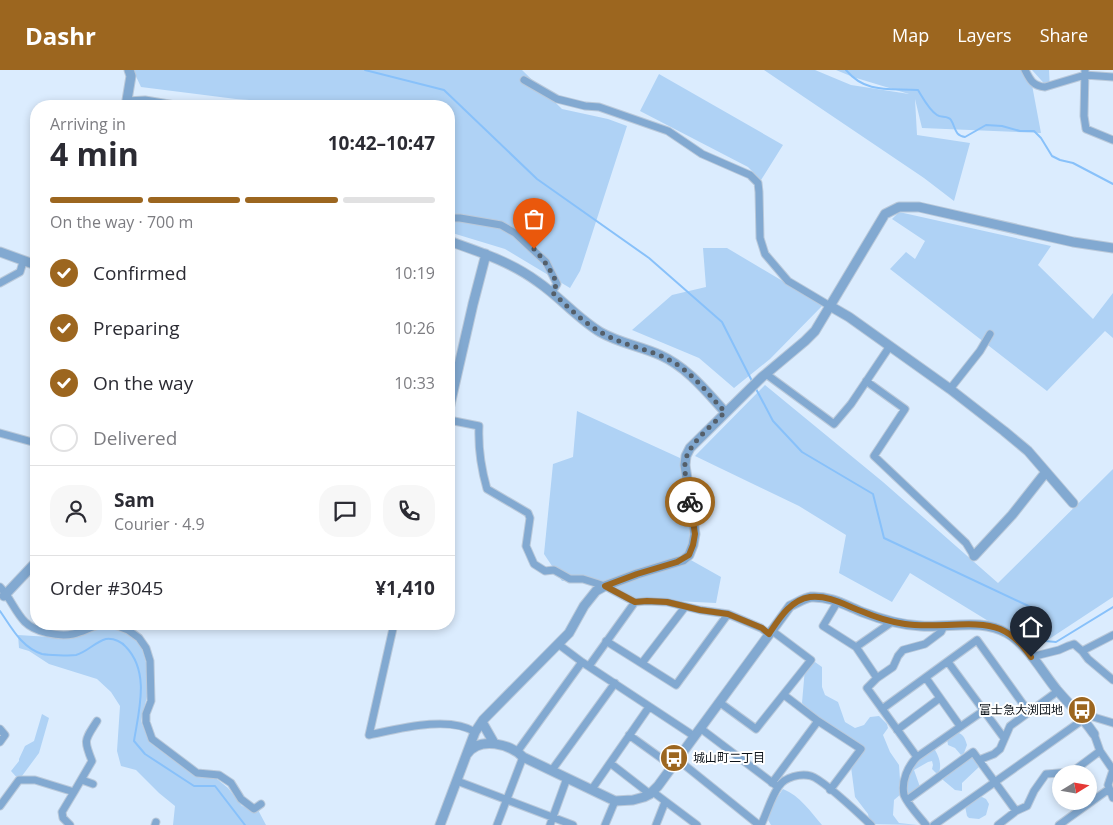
<!DOCTYPE html>
<meta charset="utf-8">
<style>
body{margin:0;font-family:"Open Sans","Noto Sans JP",sans-serif;background:#f7f7f7;color:#2b2b33;height:100vh;display:flex;flex-direction:column;font-size:19px;white-space:nowrap}
*{box-sizing:border-box;margin:0}
p{font-size:16px;color:#7c7c81}
.icon{flex:none;width:28px;height:28px;fill:none;stroke:currentColor;stroke-width:2;stroke-linecap:round;stroke-linejoin:round}
.map{position:relative;flex:1;overflow:hidden}
.details{position:absolute;left:30px;top:30px;width:425px;height:530px;display:flex;flex-direction:column;background:#fff;border-radius:20px;box-shadow:0 2px 8px #0003}
.details>*{flex:none}
.needle{width:32px;rotate:79deg}
.tools{position:absolute;left:1052px;top:695px;display:grid;gap:10px}
.tools a{display:grid;place-items:center;width:45px;height:45px;border-radius:50%;background:#fff;box-shadow:0 2px 8px #0003;font-size:25px}
.pin{position:absolute;display:grid;place-items:center;width:42px;height:42px;color:#fff;margin:-51px -21px;border-radius:50% 50% 50% 0;rotate:-45deg;box-shadow:0 0 5px #0007}
.pin .icon{rotate:45deg}
.courier{position:absolute;display:grid;place-items:center;width:50px;height:50px;margin:-25px;border:4px solid #9c661f;border-radius:50%;background:#fff;color:#222;box-shadow:0 1px 6px #0007}
.summary em{font-style:normal;font-weight:700}
.summary div{display:flex;flex-direction:column-reverse}
.summary{display:flex;align-items:center;justify-content:space-between;height:85px;padding:0 20px}
h1{font-size:32px;font-weight:700;line-height:38px}
.bar{display:grid;grid-template-columns:repeat(4,1fr);gap:8px 5px;align-content:center;height:60px;padding:0 20px}
.bar i{height:6px;border-radius:4px;background:#e1e1e2}
.bar .active{background:#9c661f}
.bar p{grid-column:span 4}
.line{display:flex;align-items:center;gap:12px;padding:0 20px;border-top:1px solid #e1e1e2}
.line div{flex:1}
.round{display:grid;place-items:center;flex:none;width:52px;height:52px;border-radius:20px;background:#f7f7f7}
ol{padding:0 20px;list-style:none}
li{display:flex;align-items:center;gap:15px;height:55px}
li p{margin-inline-start:auto}
li .icon{padding:5px;border-radius:50%;background:#9c661f;color:#fff;stroke-width:4}
li:last-child{color:#7c7c81}
li i{width:28px;height:28px;border:2px solid #e1e1e2;border-radius:50%}
header{display:flex;align-items:center;gap:30px;box-sizing:border-box;height:70px;padding:0 25px;background:#9c661f;color:#fff}
header strong{font-size:24px}
nav{display:flex;gap:28px;margin-inline-start:auto;font-size:18px}
.map>svg:first-child{display:block}
.green{fill:#afd2f5}
.lines{fill:none;stroke-linecap:round;stroke-linejoin:round}
.stream{stroke:#88c1fa;stroke-width:2}
.minor-casing{stroke:#bac9da;stroke-width:9}
.tertiary-casing{stroke:#bac9da;stroke-width:11}
.minor{stroke:#82a9d1;stroke-width:7}
.tertiary{stroke:#82a9d1;stroke-width:9}
.done{stroke:#545f6a;stroke-width:5;stroke-dasharray:0 9}
.route{stroke:#9c661f;stroke-width:6}
.labels{text-anchor:middle;stroke-width:4;stroke-linejoin:round;paint-order:stroke}
.poi-label{font-size:12px;fill:#0c131a;stroke:#fff;text-anchor:end}
</style>
<header>
<strong>Dashr</strong>
<nav><a>Map</a><a>Layers</a><a>Share</a></nav>
</header>
<div class="map">
<svg width="1113" height="755" viewBox="0 0 1113 755">
<rect width="100%" height="100%" fill="#dbecfe"/>
<path class="green" d="M 133,0 L 522,0 L 562,39 L 608,49 L 627,56 L 580,201 L 570,218 L 505,179 L 449,162 L 449,36 L 310,36 L 305,34 L 236,29 L 141,17 Z
M 764,0 L 815,0 L 851,15 L 909,24 L 853,7 L 836,0 L 1024,0 L 1032,15 L 1041,63 L 922,58 L 915,29 L 917,65 L 970,73 L 954,131 L 924,108 Z
M 1032,0 L 1049,0 L 1050,20 Z
M 659,4 L 783,75 L 761,110 L 748,97 L 640,41 Z
M 899,142 L 1051,176 L 1038,195 L 1093,249 L 1113,223 L 1113,268 L 1105,261 L 1047,321 L 890,199 L 906,182 L 915,189 L 925,171 L 892,149 Z
M 703,178 L 727,178 L 823,235 L 770,289 L 734,318 L 699,288 L 632,260 L 672,225 L 706,217 Z
M 765,315 L 883,412 L 998,513 L 1113,399 L 1113,527 L 1034,579 L 910,503 L 892,532 L 839,503 L 846,465 L 799,436 L 695,386 Z
M 577,341 L 680,388 L 690,455 L 689,489 L 721,507 L 716,533 L 635,529 L 605,511 L 562,511 L 544,484 L 553,394 L 573,387 Z
M 93,555 L 115,559 L 139,568 L 151,610 L 141,651 L 149,672 L 193,705 L 217,709 L 228,718 L 242,736 L 258,740 L 266,755 L 173,755 L 175,736 L 159,723 L 136,700 L 121,696 L 117,681 L 120,636 L 111,622 L 97,609 L 49,594 L 29,581 L 19,578 L 18,565 L 66,568 Z
M 815,592 L 822,597 L 822,617 L 825,625 L 838,632 L 845,652 L 855,658 L 864,655 L 870,647 L 879,646 L 887,654 L 888,658 L 883,665 L 890,682 L 899,695 L 901,724 L 894,730 L 893,745 L 899,753 L 918,755 L 870,754 L 868,744 L 855,727 L 851,697 L 863,679 L 827,656 L 802,633 L 805,598 Z
M 42,644 L 49,648 L 39,683 L 19,710 L 11,701 L 19,691 L 19,689 L 25,676 L 34,671 Z
M 955,662 C 963,663 965,668 967,675 L 964,683 L 961,685 L 955,678 L 948,675 L 947,669 Z
M 931,679 L 935,680 C 940,688 942,697 938,705 L 932,699 L 933,695 L 932,691 L 928,692 L 914,700 L 920,717 L 916,721 L 907,724 C 903,696 911,695 931,679 Z
M 973,684 L 980,696 L 962,713 L 962,721 L 955,720 L 943,710 L 944,704 Z
M 783,719 C 800,726 810,741 822,755 L 771,755 L 768,750 L 774,732 Z
M 982,727 L 986,729 L 989,734 L 986,745 L 979,749 L 969,748 L 967,746 L 965,736 L 976,728 Z"/>
<g class="lines">
<path class="stream" d="M 365,0 L 444,20 L 537,109 L 649,188 L 722,252 L 753,313
M 846,0 C 866,24 890,18 918,20 C 923,28 929,40 937,45 C 941,48 948,45 951,50 C 956,58 954,65 965,67 L 986,55 L 1002,56 L 1020,61 L 1034,61 L 1041,68 L 1052,86 L 1060,90 L 1073,93 L 1113,114
M 755,317 L 773,351 L 802,382 L 873,424 L 884,468 L 1037,540 L 1045,571 L 1056,572 L 1113,537
M 0,541 C 12,558 21,577 42,584 C 47,585 70,586 76,585 C 87,582 95,572 106,569 C 114,568 122,572 126,577 C 150,602 139,640 134,671 L 145,684 L 194,716 L 215,716 L 245,755"/>
<defs>
<path id="minor" d="M 1025,0 C 1030,10 1033,16 1045,17 L 1085,5 L 1113,7
M 1085,0 L 1084,46 L 1086,59 L 1113,70
M 524,10 L 557,29 L 585,36 L 599,37 L 668,61 L 702,84 L 750,105 L 758,113 L 759,122 L 760,168 L 765,184 L 788,211 L 830,236
M 127,31 L 145,30 L 181,36
M 449,148 L 460,148 L 501,155 L 515,163 L 546,192 L 557,214 L 552,222
M 0,213 L 20,202 L 23,192
M 766,304 L 834,354 L 851,334 L 890,276
M 866,311 L 905,339 L 874,386 L 966,473 L 974,486
M 950,319 L 980,281 L 990,264
M 449,350 L 479,356 C 478,378 481,398 487,419 L 528,443 L 530,448 L 526,476 L 534,494 L 545,501 L 554,500 L 570,509 L 583,509 L 605,516 L 635,532 L 647,531 L 667,532 L 700,540 L 728,544 L 761,558 L 769,564
M 0,363 L 36,373
M 0,517 C 10,527 15,542 25,552 C 35,562 59,567 73,564 C 83,562 92,556 102,554
M 838,531 L 823,556 L 856,577 L 877,608
M 106,554 L 115,555 L 128,560 L 139,568 L 146,578 L 150,591 L 151,631 L 146,644 L 146,652 L 152,669 L 197,703 L 219,705 L 231,713 L 241,729 L 254,739 L 261,734
M 394,554 L 369,665 C 398,659 449,645 475,662
M 1113,565 L 1082,581 L 1088,589 L 1113,610
M 606,571 L 676,615 L 728,544
M 558,574 L 582,592 L 694,666
M 856,577 L 892,552
M 1031,587 L 1059,580 L 1068,576 L 1074,574 L 1082,581
M 948,592 L 1004,668
M 642,593 L 685,537
M 589,596 L 635,532
M 926,608 L 960,656
M 784,625 L 818,651 L 861,679 L 830,720
M 719,632 L 756,659 L 811,590 L 771,560
M 882,639 L 977,570 L 1028,641
M 700,658 L 778,717
M 0,659 L 5,665 L 0,672
M 897,660 L 940,628
M 1094,664 L 1100,681 L 1113,700
M 629,665 L 672,696
M 517,682 L 582,592
M 917,687 L 983,641
M 677,689 L 759,755
M 979,690 L 994,684 L 1000,679 L 1010,656 L 1058,621
M 610,693 L 650,724
M 552,700 L 615,613
M 1113,700 L 1108,715 L 1113,728
M 82,710 L 93,714
M 457,711 L 573,755
M 772,713 L 818,651
M 592,719 L 649,637
M 653,722 L 697,755
M 907,730 L 973,682 L 1016,741
M 0,736 L 19,710 L 35,710 L 74,722 L 92,691 C 83,669 85,670 97,651
M 70,755 L 63,748 L 62,742 L 74,722
M 155,755 L 156,752
M 497,755 L 523,687
M 550,755 L 567,708
M 605,755 L 615,731
M 656,755 L 665,732
M 761,755 C 767,743 771,727 779,716 C 785,707 801,703 811,706 C 824,710 859,744 871,755
M 926,755 C 919,746 908,735 904,725 C 901,711 908,696 917,687 L 867,618 L 877,608 L 893,597 L 898,586 L 903,580 L 925,574 L 941,562 L 944,556
M 934,755 L 1084,649 L 1090,646 L 1113,653
M 998,755 L 1016,741 L 1027,736 L 1034,721 L 1046,704 L 1072,702 L 1100,681
M 1059,755 L 1109,719"/>
<path id="tertiary" d="M 126,36 L 131,6 L 129,0
M 449,171 C 480,182 511,192 538,212 C 560,227 577,248 600,262 C 619,273 640,276 660,285 C 687,297 706,321 725,342
M 0,182 L 36,195
M 830,236 L 849,247 L 950,319 L 1004,361 L 1028,381 L 1073,433
M 449,339 L 473,234 L 486,184
M 974,486 L 1012,445 L 1046,402
M 4,526 L 36,492
M 482,652 L 494,673
M 467,684 C 480,666 510,674 523,687 L 615,731 L 633,730 L 644,727 L 650,724 L 658,716 L 790,536 C 797,533 804,528 811,527 C 830,526 845,535 862,542 C 880,549 901,555 921,556 C 949,558 982,548 1007,563 C 1027,574 1043,603 1057,620 C 1070,635 1083,648 1094,664
M 440,755 L 475,662 L 483,650 L 569,563 L 584,536 L 596,521 L 605,516 L 637,504 L 683,490 L 689,485 L 693,475 L 695,464 L 685,395 L 686,386 L 690,378 L 762,307 L 805,271 L 815,261 L 885,144 L 899,137 L 919,137 L 1073,172 L 1113,178"/>
</defs>
<use href="#minor" class="minor-casing"/>
<use href="#tertiary" class="tertiary-casing"/>
<use href="#minor" class="minor"/>
<use href="#tertiary" class="tertiary"/>
</g>
<g class="lines">
<path class="done" d="M 534,179 C 544,190 551,200 557,214 L 552,222 C 570,239 589,258 612,268 C 635,279 662,282 682,298 C 699,311 711,327 725,342 C 713,355 686,375 685,394 C 684,406 689,420 690,432"/>
<path class="route" d="M 690,432 L 695,464 L 693,475 L 689,485 L 677,492 L 637,504 L 605,516 L 635,532 L 647,531 L 667,532 L 700,540 L 728,544 L 762,558 L 769,564 C 779,549 790,530 810,527 C 829,525 845,535 861,541 C 875,547 891,552 905,554 C 934,559 976,549 1000,559 C 1014,565 1023,576 1031,587"/>
</g>
<defs>
<symbol id="bus-disc" viewBox="-11 -11 22 22"><circle r="9.5" fill="#9c661f" stroke="#fff"/><path d="M-5-6H5V4H4V6H2V4H-2V6H-4V4H-5ZM-3.5-4V0h7V-4ZM-3.5 1.2v1.5H-2V1.2ZM2 1.2v1.5H3.5V1.2Z" fill="#fff"/></symbol>
</defs>
<g fill-rule="evenodd">
<use href="#bus-disc" x="1066" y="624" width="32" height="32"/>
<use href="#bus-disc" x="658" y="672" width="32" height="32"/>
</g>
<g class="labels">
<g class="poi-label">
<text x="1063" y="644">富士急大渕団地</text>
<text x="693" y="692" text-anchor="start">城山町二丁目</text>
</g>
</g>
</svg>
<div class="tools">
<a><svg class="needle" viewBox="-14 -14 28 28"><path d="M0-13l5 13h-10z" fill="#e53935"/><path d="M0 13l5-13h-10z" fill="#7c7c81"/></svg></a>
</div>
<div class="pin" style="left:534px;top:179px;background:#ea580c"><svg class="icon" aria-label="bag" viewBox="0 0 24 24"><path d="M5 8h14l-1 12H6zM9 8a3 3 0 0 1 6 0"/></svg></div>
<div class="pin" style="left:1031px;top:587px;background:#1f2937"><svg class="icon" aria-label="home" viewBox="0 0 24 24"><path d="M3 11l9-7 9 7M6 9v11h12V9"/></svg></div>
<div class="courier" style="left:690px;top:432px"><svg class="icon" aria-label="bike" viewBox="0 0 24 24"><circle cx="6" cy="16" r="4"/><circle cx="18" cy="16" r="4"/><path d="M6 16l4-8h5l3 8M10 8l3 8H6M13 5h3"/></svg></div>
<section class="details">
<div class="summary"><div><h1>4 min</h1><p>Arriving in</p></div><em>10:42–10:47</em></div>
<div class="bar"><i class="active"></i><i class="active"></i><i class="active"></i><i></i><p>On the way · 700 m</p></div>
<ol>
<li><svg class="icon" aria-label="check" viewBox="0 0 24 24"><path d="M5 12l5 5 9-10"/></svg>Confirmed<p>10:19</p></li>
<li><svg class="icon" aria-label="check" viewBox="0 0 24 24"><path d="M5 12l5 5 9-10"/></svg>Preparing<p>10:26</p></li>
<li><svg class="icon" aria-label="check" viewBox="0 0 24 24"><path d="M5 12l5 5 9-10"/></svg>On the way<p>10:33</p></li>
<li><i></i>Delivered</li>
</ol>
<div class="line" style="height:90px"><a class="round"><svg class="icon" aria-label="person" viewBox="0 0 24 24"><circle cx="12" cy="8" r="4"/><path d="M4 21q1-7 8-7t8 7"/></svg></a><div><b>Sam</b><p>Courier · 4.9</p></div><a class="round"><svg class="icon" aria-label="chat" viewBox="0 0 24 24"><path d="M4 5h16v11H9l-5 4z"/></svg></a><a class="round"><svg class="icon" aria-label="phone" viewBox="0 0 24 24"><path d="M5 4h4l2 5-3 2q2 4 5 5l2-3 5 2v4C11 20 4 13 5 4z"/></svg></a></div>
<div class="line" style="height:65px"><div>Order #3045</div><b>¥1,410</b></div>
</section>
</div>
